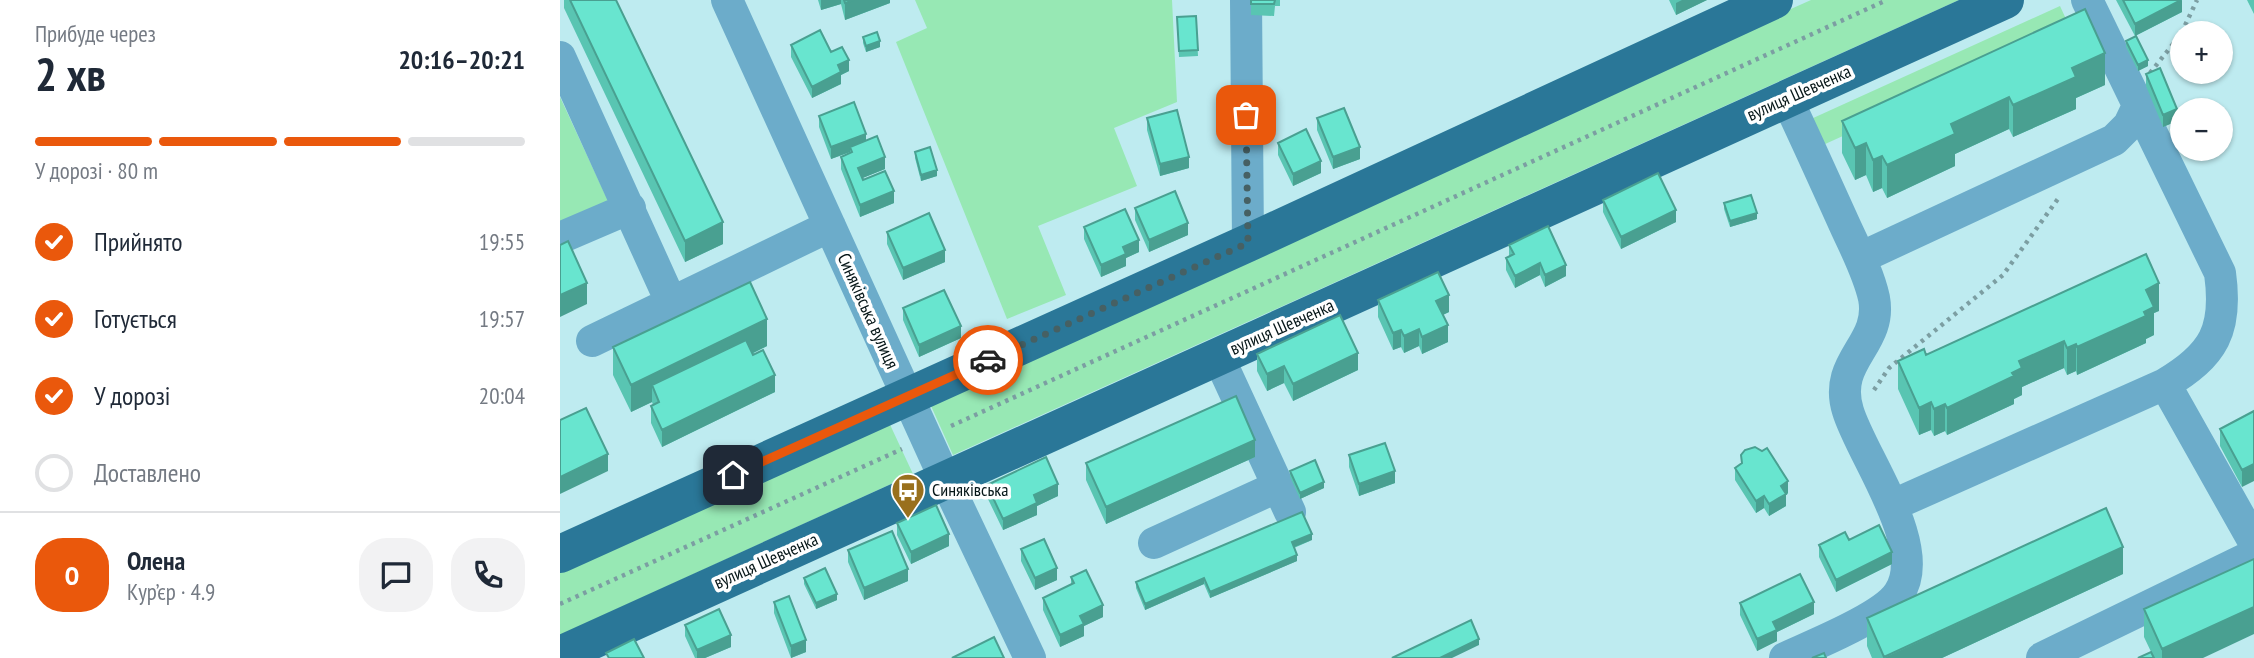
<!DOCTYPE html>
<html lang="uk">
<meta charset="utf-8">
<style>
body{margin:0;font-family:"PT Sans Narrow",sans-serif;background:#f2f2f3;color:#1f2937;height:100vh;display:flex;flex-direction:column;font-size:26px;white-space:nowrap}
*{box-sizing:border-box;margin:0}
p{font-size:23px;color:#747a83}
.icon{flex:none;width:38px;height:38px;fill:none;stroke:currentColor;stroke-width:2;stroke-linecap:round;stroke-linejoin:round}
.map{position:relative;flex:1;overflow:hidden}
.panel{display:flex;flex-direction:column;background:#fff;width:560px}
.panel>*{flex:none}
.tools{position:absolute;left:1610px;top:21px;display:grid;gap:14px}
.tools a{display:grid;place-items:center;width:63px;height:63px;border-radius:50%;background:#fff;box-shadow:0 2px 5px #0004;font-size:35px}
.pin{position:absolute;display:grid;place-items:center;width:60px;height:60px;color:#fff;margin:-30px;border-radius:14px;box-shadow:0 4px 10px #0006}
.courier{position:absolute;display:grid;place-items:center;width:70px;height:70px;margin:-35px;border:5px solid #ea580c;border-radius:50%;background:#fff;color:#222;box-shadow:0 2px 9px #0007}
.head em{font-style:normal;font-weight:700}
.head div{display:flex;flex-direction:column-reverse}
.head{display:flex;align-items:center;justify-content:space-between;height:119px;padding:0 35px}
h1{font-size:46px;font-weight:700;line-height:52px}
.bar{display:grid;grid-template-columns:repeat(4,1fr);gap:10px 7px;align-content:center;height:84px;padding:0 35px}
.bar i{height:9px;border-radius:5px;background:#e0e1e3}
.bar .selected{background:#ea580c}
.bar p{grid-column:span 4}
.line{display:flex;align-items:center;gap:18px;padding:0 35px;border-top:2px solid #e0e1e3}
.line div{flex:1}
.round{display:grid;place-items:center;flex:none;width:74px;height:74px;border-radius:28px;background:#f2f2f3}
ol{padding:0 35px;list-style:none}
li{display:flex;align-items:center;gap:21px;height:77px}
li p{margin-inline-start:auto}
li .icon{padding:7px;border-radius:50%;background:#ea580c;color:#fff;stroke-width:4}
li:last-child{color:#747a83}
li i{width:38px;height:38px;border:4px solid #e0e1e3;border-radius:50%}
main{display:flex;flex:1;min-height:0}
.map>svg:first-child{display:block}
.green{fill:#97e8b4}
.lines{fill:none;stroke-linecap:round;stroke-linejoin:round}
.path{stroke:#7c9ea2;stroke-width:4.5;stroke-dasharray:3.5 5;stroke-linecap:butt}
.minor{stroke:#6cacca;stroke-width:32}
.major{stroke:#2a7798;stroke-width:38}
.wall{fill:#59c5b2}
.shaded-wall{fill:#49a091}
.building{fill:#68e5cf;stroke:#49a091;stroke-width:2}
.done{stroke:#466063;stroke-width:7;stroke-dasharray:0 12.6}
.route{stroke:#ea580c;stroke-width:9}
.labels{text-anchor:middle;stroke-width:7;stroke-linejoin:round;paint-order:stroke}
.street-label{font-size:18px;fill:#051517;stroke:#fff}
.poi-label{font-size:18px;fill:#051517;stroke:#fff;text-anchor:start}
</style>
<main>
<section class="panel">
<div class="head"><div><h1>2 хв</h1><p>Прибуде через</p></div><em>20:16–20:21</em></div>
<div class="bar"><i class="selected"></i><i class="selected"></i><i class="selected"></i><i></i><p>У дорозі · 80 m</p></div>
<ol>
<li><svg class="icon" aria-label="check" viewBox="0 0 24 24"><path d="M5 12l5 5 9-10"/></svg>Прийнято<p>19:55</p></li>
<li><svg class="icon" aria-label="check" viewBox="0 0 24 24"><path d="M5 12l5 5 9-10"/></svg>Готується<p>19:57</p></li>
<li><svg class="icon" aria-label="check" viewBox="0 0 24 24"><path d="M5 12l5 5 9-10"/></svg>У дорозі<p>20:04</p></li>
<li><i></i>Доставлено</li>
</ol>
<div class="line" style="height:126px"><b class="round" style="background:#ea580c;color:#fff">О</b><div><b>Олена</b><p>Кур’єр · 4.9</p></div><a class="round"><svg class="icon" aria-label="chat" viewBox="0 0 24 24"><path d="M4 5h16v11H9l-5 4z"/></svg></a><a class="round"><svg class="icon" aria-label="phone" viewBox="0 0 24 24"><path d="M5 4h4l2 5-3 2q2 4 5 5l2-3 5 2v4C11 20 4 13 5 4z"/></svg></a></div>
</section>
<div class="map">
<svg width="1694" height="658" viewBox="0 0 1694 658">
<rect width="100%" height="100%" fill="#beebf0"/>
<path class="green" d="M 355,0 L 612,0 L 617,102 L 554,128 L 577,186 L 478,226 L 506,295 L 447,319 L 336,42 L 367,28 Z
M 1251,0 L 1399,0 L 393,455 L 367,397 Z
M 1500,6 L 1512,32 L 1263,145 L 1251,119 Z
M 0,97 L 50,205 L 0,228 Z
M 326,416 L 353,474 L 0,635 L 0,564 Z"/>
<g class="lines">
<path class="path" d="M 1590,73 L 1621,34 L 1637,0
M 1314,390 L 1329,368 L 1443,275 L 1500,196
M 391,426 L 1327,0
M 0,604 L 342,449"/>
<path class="minor" d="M 167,0 L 385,479 L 470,658
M 686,0 L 688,243
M 0,57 L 111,302
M 0,238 L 70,208
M 1300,258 L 1554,140 L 1569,125 L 1579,104
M 32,341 L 270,226
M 658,356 L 730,512
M 1605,384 L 1694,542
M 1333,505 L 1605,384 C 1654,355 1668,330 1660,273 L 1527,0
M 594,543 L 719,486
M 1225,658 C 1253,645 1324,617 1339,593 C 1370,547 1301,455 1288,411 C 1272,360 1323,345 1314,298 C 1308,271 1293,244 1282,219 C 1264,179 1246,139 1227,99
M 1482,658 L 1694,555"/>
<path class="major" d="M 0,554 L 688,243 L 1214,0
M 0,655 L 1445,0"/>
</g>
<path class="wall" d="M 4,0 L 56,0 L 163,244 L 125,262 L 4,8 Z
M 258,0 L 330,0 L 330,3 L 285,20 L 281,4 L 261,10 Z
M 691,0 L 720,0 L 720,6 L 715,6 L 714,16 L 691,15 Z
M 1109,0 L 1147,0 L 1116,15 Z
M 1556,0 L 1622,0 L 1622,12 L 1575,36 Z
M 1687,0 L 1694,0 L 1694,14 Z
M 636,16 L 638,56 L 619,57 L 617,17 Z
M 303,37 L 320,47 L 306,52 L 303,43 Z
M 1566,41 L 1588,66 L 1578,71 L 1566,47 Z
M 231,45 L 271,52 L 289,71 L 281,75 L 281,84 L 252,98 L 231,57 Z
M 1586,74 L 1617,121 L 1603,127 L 1586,86 Z
M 1545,85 L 1516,98 L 1516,109 L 1453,137 L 1449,129 L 1395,154 L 1395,166 L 1327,198 L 1322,188 L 1313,192 L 1306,175 L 1295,180 L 1282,153 L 1282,121 Z
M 259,116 L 306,140 L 325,169 L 302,178 L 303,180 L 334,203 L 300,217 L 281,169 L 281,157 L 290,154 L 290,152 L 271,159 L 259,127 Z
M 587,118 L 629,168 L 600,176 L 587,130 Z
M 757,118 L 800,159 L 773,169 L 757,130 Z
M 718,143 L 761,173 L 733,186 L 718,155 Z
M 355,152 L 377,176 L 361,181 L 355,158 Z
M 1043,200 L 1116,222 L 1061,249 L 1043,212 Z
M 1164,203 L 1197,219 L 1170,227 L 1164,209 Z
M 575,208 L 628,235 L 589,252 L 575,220 Z
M 524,227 L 579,252 L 566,258 L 566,266 L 541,277 L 524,239 Z
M 327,232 L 385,262 L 343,280 L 327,244 Z
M 949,245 L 1006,276 L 985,287 L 980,275 L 955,288 L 946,270 L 946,258 L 949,257 Z
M 818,300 L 889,312 L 883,315 L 888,342 L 862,354 L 859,346 L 844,353 L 841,347 L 833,350 L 818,317 Z
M 343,308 L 401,338 L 359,357 L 343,320 Z
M 1599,311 L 1594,313 L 1594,335 L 1586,339 L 1586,343 L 1517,375 L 1516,371 L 1507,375 L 1504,368 L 1462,387 L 1462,395 L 1454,399 L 1454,404 L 1387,435 L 1385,431 L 1374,436 L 1371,430 L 1359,435 L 1338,389 L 1338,361 Z
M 207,346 L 192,354 L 215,392 L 102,447 L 91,423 L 91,406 L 93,405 L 92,402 L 71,412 L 53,375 L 53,347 Z
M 697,354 L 798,370 L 733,401 L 724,383 L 707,391 L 697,371 Z
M 1694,411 L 1682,487 L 1660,446 L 1660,429 Z
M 789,455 L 835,483 L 799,496 L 789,467 Z
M 1181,455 L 1228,493 L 1226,495 L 1226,506 L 1209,516 L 1204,508 L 1196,513 L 1175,480 L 1175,468 L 1181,464 Z
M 695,457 L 546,524 L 526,480 L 526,463 Z
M 730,471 L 764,488 L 740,499 L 730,477 Z
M 427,485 L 498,496 L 477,506 L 477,515 L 443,530 L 427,497 Z
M 337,523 L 389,546 L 351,564 L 337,535 Z
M 752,540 L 734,548 L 737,561 L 650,598 L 644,584 L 585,610 L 576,588 L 576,582 Z
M 1259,545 L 1332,564 L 1276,592 L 1259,557 Z
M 461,549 L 497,580 L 475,590 L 461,561 Z
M 288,550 L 348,581 L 304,600 L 288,562 Z
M 1563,574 L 1382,658 L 1312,658 L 1307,646 L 1307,618 Z
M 511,577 L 543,617 L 524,626 L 524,636 L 500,647 L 483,610 L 483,598 L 511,585 Z
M 244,578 L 277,600 L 256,609 L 244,584 Z
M 214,602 L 246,652 L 231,658 L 214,613 Z
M 1180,603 L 1254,614 L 1217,632 L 1217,641 L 1197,651 L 1180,615 Z
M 1584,609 L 1643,658 L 1594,658 L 1584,637 Z
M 125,625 L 171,647 L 145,658 L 135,658 L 125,636 Z"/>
<path class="shaded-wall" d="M 261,0 L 281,0 L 281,4 L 261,10 Z
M 294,0 L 330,0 L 330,3 L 285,20 L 285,3 Z
M 1122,0 L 1147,0 L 1116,15 L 1116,3 Z
M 1622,0 L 1622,12 L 1575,36 L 1575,24 Z
M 320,41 L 320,47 L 306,52 L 306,46 Z
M 1545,53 L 1545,85 L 1516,98 L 1516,109 L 1453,137 L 1453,105 L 1512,68 Z
M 289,60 L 289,71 L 281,75 L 281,84 L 252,98 L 252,87 L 278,65 Z
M 1588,60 L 1588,66 L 1578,71 L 1578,65 Z
M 1449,97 L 1449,129 L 1395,154 L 1395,166 L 1327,198 L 1327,165 L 1391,124 Z
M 1617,109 L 1617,121 L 1603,127 L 1603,115 Z
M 306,134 L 306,145 L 290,147 L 290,152 L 271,159 L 271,147 Z
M 1306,143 L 1306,175 L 1295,180 L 1295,148 Z
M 800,147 L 800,159 L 773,169 L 773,157 Z
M 1322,156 L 1322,188 L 1313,192 L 1313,160 Z
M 325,157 L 325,169 L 298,180 L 298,168 Z
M 629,157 L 629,168 L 600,176 L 600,164 Z
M 761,161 L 761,173 L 733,186 L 733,174 Z
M 377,170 L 377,176 L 361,181 L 361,175 Z
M 334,191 L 334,203 L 300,217 L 300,205 Z
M 1116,210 L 1116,222 L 1061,249 L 1061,237 Z
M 1197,213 L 1197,219 L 1170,227 L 1170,221 Z
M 163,222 L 163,244 L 125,262 L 125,241 Z
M 628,223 L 628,235 L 589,252 L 589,240 Z
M 579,240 L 579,252 L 566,258 L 566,266 L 541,277 L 541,265 L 563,247 Z
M 385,250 L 385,262 L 343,280 L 343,268 Z
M 980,263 L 980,275 L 955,288 L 955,276 Z
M 1006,265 L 1006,276 L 985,287 L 985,275 Z
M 27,283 L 27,304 L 0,317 L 0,295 Z
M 1599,283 L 1599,311 L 1594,313 L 1594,335 L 1586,339 L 1586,343 L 1517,375 L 1517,347 L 1586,290 Z
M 889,295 L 889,312 L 876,318 L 876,301 Z
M 207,319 L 207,346 L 98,399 L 92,385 L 92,402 L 71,412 L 71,385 Z
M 888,325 L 888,342 L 862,354 L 862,337 Z
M 401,326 L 401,338 L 359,357 L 359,345 Z
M 859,329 L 859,346 L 844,353 L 844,336 Z
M 841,330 L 841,347 L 833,350 L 833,333 Z
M 1504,341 L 1504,368 L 1462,387 L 1462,395 L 1454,399 L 1454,404 L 1387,435 L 1387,408 L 1452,373 L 1459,361 Z
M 1516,344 L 1516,371 L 1507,375 L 1507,348 Z
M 798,353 L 798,370 L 733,401 L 733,384 Z
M 724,366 L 724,383 L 707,391 L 707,374 Z
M 215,375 L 215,392 L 102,447 L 102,430 Z
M 1371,402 L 1371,430 L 1359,435 L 1359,408 Z
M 1385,404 L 1385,431 L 1374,436 L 1374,409 Z
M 695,440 L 695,457 L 546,524 L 546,507 Z
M 48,454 L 48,471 L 0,494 L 0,477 Z
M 1694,464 L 1694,481 L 1682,487 L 1682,470 Z
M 835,471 L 835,483 L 799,496 L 799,484 Z
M 1228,481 L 1228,493 L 1226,495 L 1226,506 L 1209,516 L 1209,504 L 1221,486 Z
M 764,482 L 764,488 L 740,499 L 740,493 Z
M 498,484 L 498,496 L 477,506 L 477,515 L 443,530 L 443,519 L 474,495 Z
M 1204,496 L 1204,508 L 1196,513 L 1196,501 Z
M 389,534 L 389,546 L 351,564 L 351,552 Z
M 752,534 L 752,540 L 732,548 L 732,542 Z
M 1563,547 L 1563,574 L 1382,658 L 1324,658 Z
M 1332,552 L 1332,564 L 1276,592 L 1276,580 Z
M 737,555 L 737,561 L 650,598 L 650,592 Z
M 497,568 L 497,580 L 475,590 L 475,578 Z
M 348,569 L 348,581 L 304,600 L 304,588 Z
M 644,578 L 644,584 L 585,610 L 585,604 Z
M 277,594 L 277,600 L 256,609 L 256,603 Z
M 1254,602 L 1254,614 L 1217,632 L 1217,641 L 1197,651 L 1197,639 L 1213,622 Z
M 543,605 L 543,617 L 524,626 L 524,636 L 500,647 L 500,635 L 520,616 Z
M 1694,607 L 1694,634 L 1643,658 L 1602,658 L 1602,649 Z
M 171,635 L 171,647 L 145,658 L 137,658 L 137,650 Z
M 919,639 L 919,645 L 892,658 L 880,658 Z
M 246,640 L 246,652 L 231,658 L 231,646 Z"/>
<path class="building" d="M 10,0 L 56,0 L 163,222 L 125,241 Z
M 284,0 L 294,0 L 285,3 Z
M 691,0 L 715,0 L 714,4 L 691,4 Z
M 1563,0 L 1621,0 L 1575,24 Z
M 1525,9 L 1545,53 L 1512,68 L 1516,77 L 1453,105 L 1449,97 L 1391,124 L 1395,134 L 1327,165 L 1322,156 L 1313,160 L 1306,143 L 1295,148 L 1282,121 Z
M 636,16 L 638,50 L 619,51 L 617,17 Z
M 260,30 L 271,52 L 282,47 L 289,60 L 278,65 L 281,72 L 252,87 L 231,45 Z
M 317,32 L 320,41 L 306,46 L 303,37 Z
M 1576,36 L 1588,60 L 1578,65 L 1566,41 Z
M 1600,68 L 1617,109 L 1603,115 L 1586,74 Z
M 294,102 L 306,134 L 271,147 L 259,116 Z
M 784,108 L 800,147 L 773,157 L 757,118 Z
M 617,110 L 629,157 L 600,164 L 587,118 Z
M 746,129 L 761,161 L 733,174 L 718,143 Z
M 317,136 L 325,157 L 298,168 L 303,180 L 325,171 L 334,191 L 300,205 L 281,157 L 292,152 L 290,147 Z
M 370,147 L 377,170 L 361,175 L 355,152 Z
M 1098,173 L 1116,210 L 1061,237 L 1043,200 Z
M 615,191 L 628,223 L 589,240 L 575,208 Z
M 1191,195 L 1197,213 L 1170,221 L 1164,203 Z
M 565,209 L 579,240 L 563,247 L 566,254 L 541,265 L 524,227 Z
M 369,213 L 385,250 L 343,268 L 327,232 Z
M 988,226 L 1006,265 L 985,275 L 980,263 L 955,276 L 946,258 L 954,254 L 949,245 Z
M 8,241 L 27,283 L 0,295 L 0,245 Z
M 1586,254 L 1599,283 L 1586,290 L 1594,307 L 1584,312 L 1586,316 L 1517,347 L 1516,344 L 1507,348 L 1504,341 L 1459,361 L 1462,368 L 1452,373 L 1454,376 L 1387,408 L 1385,404 L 1374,409 L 1371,402 L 1359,408 L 1338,361 L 1364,349 L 1366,355 Z
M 878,272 L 889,295 L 876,301 L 888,325 L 862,337 L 859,329 L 844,336 L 841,330 L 833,333 L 818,300 Z
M 190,282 L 207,319 L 71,385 L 53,347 Z
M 384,290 L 401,326 L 359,345 L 343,308 Z
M 780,315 L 798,353 L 733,384 L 724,366 L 707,374 L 697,354 Z
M 186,340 L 193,355 L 203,350 L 215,375 L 102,430 L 91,406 L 99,402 L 92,385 Z
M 676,396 L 695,440 L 546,507 L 526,463 Z
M 26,408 L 48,454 L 0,477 L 0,420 Z
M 1694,411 L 1694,464 L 1682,470 L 1660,429 Z
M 825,443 L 835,471 L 799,484 L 789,455 Z
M 1195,447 L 1202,451 L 1207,448 L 1228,481 L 1221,486 L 1226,494 L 1209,504 L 1204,496 L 1196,501 L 1175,468 L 1182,463 L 1181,455 L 1185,450 Z
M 486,457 L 498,484 L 474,495 L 477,503 L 443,519 L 427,485 Z
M 755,460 L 764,482 L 740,493 L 730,471 Z
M 376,505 L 389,534 L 351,552 L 337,523 Z
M 1546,508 L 1563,547 L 1324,657 L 1307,618 Z
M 742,512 L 752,534 L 732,542 L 737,555 L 650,592 L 644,578 L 585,604 L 576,582 Z
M 1319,525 L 1332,552 L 1276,580 L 1259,545 L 1285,532 L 1289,540 Z
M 332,531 L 348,569 L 304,588 L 288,550 Z
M 484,539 L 497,568 L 475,578 L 461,549 Z
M 1694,559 L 1694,607 L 1602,649 L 1584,609 Z
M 265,568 L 277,594 L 256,603 L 244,578 Z
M 526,570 L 543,605 L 520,616 L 524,624 L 500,635 L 483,598 L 514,583 L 511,577 Z
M 1240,574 L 1254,602 L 1213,622 L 1217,630 L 1197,639 L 1180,603 Z
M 229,596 L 246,640 L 231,646 L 214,602 Z
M 159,609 L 171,635 L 137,650 L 125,625 Z
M 911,620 L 919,639 L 880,658 L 832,658 Z
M 434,637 L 444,658 L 392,658 Z
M 74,639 L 84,658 L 49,658 L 46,653 Z
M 1591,652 L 1594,658 L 1578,658 Z
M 1264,653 L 1266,658 L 1252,658 Z"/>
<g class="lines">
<path class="done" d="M 428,360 L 688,243 L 686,115"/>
<path class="route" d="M 173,475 L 428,360"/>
</g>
<defs>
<symbol id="bus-pin" viewBox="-11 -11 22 30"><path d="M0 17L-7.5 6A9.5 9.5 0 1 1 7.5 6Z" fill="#99701d" stroke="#fff"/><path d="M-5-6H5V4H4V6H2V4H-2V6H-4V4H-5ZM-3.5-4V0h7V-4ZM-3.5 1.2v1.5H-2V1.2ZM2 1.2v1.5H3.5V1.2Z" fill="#fff"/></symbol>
</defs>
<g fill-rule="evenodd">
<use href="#bus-pin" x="329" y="471" width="38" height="52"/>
</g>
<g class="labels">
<g class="street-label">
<text transform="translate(1239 93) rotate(-24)" y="6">вулиця Шевченка</text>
<text transform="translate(308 311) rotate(66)" y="6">Синяківська вулиця</text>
<text transform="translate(722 327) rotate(-24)" y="6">вулиця Шевченка</text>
<text transform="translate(206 561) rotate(-24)" y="6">вулиця Шевченка</text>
</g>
<g class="poi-label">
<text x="372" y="496">Синяківська</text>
</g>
</g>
</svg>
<div class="tools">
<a>+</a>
<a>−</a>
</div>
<div class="pin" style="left:686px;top:115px;background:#ea580c"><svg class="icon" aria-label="bag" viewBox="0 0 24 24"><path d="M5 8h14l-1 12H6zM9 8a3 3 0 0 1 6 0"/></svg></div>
<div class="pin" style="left:173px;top:475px;background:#1f2937"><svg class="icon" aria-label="home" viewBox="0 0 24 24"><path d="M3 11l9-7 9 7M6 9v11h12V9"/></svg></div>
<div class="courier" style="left:428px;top:360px"><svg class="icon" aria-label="car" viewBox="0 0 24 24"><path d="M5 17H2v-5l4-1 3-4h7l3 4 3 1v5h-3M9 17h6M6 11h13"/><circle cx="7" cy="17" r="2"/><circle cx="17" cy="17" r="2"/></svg></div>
</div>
</main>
